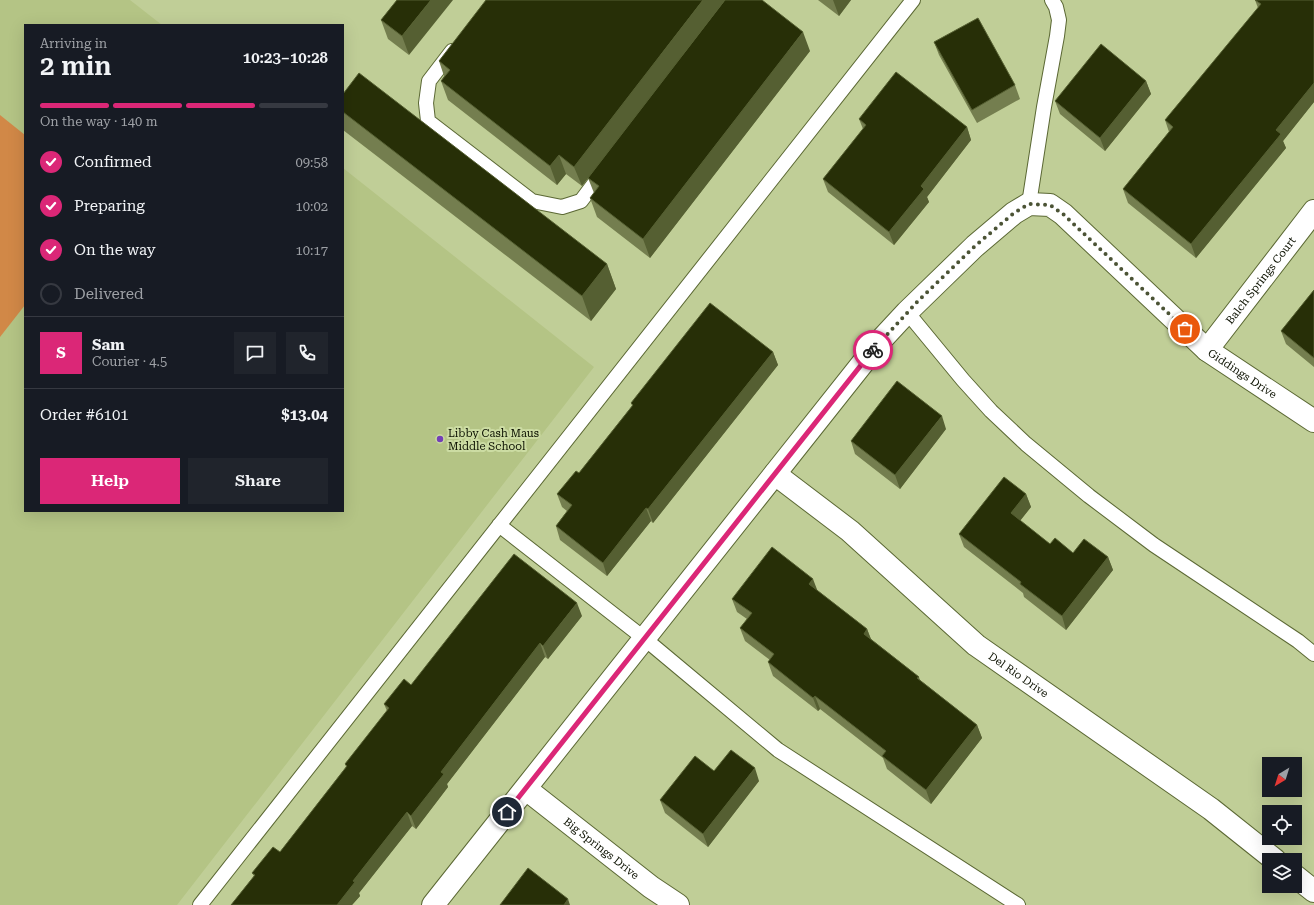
<!DOCTYPE html>
<meta charset="utf-8">
<style>
body{margin:0;font-family:"Roboto Serif",serif;background:#20242c;color:#f1f3f6;height:100vh;display:flex;flex-direction:column;font-size:15px;white-space:nowrap}
*{box-sizing:border-box;margin:0}
p{font-size:13px;color:#9ea1a6}
.icon{flex:none;width:22px;height:22px;fill:none;stroke:currentColor;stroke-width:2;stroke-linecap:round;stroke-linejoin:round}
.map{position:relative;flex:1;overflow:hidden}
.panel{position:absolute;left:24px;top:24px;width:320px;height:488px;display:flex;flex-direction:column;background:#171b24;border-radius:0px;box-shadow:0 4px 16px #0002}
.panel>*{flex:none}
.needle{width:26px;rotate:218deg}
.controls{position:absolute;left:1262px;top:757px;display:grid;gap:8px}
.controls a{display:grid;place-items:center;width:40px;height:40px;border-radius:0px;background:#171b24;box-shadow:0 4px 16px #0002;font-size:20px}
.pin{position:absolute;display:grid;place-items:center;width:34px;height:34px;color:#fff;margin:-17px;border:2px solid #fff;border-radius:50%;box-shadow:0 1px 4px #0007}
.courier{position:absolute;display:grid;place-items:center;width:40px;height:40px;margin:-20px;border:3px solid #db2777;border-radius:50%;background:#fff;color:#222;box-shadow:0 1px 5px #0007}
.headline em{font-style:normal;font-weight:600}
.headline div{display:flex;flex-direction:column-reverse}
.headline{display:flex;align-items:center;justify-content:space-between;height:68px;padding:0 16px}
h1{font-size:26px;font-weight:600;line-height:30px}
.bar{display:grid;grid-template-columns:repeat(4,1fr);gap:6px 4px;align-content:center;height:48px;padding:0 16px}
.bar i{height:5px;border-radius:3px;background:#363941}
.bar .active{background:#db2777}
.bar p{grid-column:span 4}
.line{display:flex;align-items:center;gap:10px;padding:0 16px;border-top:1px solid #363941}
.line div{flex:1}
.round{display:grid;place-items:center;flex:none;width:42px;height:42px;border-radius:0px;background:#20242c}
ol{padding:0 16px;list-style:none}
li{display:flex;align-items:center;gap:12px;height:44px}
li p{margin-inline-start:auto}
li .icon{padding:4px;border-radius:50%;background:#db2777;color:#fff;stroke-width:4}
li:last-child{color:#9ea1a6}
li i{width:22px;height:22px;border:2px solid #363941;border-radius:50%}
.action{display:flex;gap:8px;margin-top:auto;padding:8px 16px}
.action a{flex:1;height:46px;border-radius:0px;background:#db2777;color:#fff;font-size:16px;font-weight:600;line-height:46px;text-align:center}
.action a+a{background:#20242c;color:#f1f3f6}
.map>svg:first-child{display:block}
.built{fill:#b4c485}
.green{fill:#d18847}
.lines{fill:none;stroke-linecap:round;stroke-linejoin:round}
.service-casing{stroke:#5b6834;stroke-width:16}
.minor-casing{stroke:#5b6834;stroke-width:24}
.service{stroke:#fff;stroke-width:14}
.minor{stroke:#fff;stroke-width:22}
.wall{fill:#747e4f}
.shaded-wall{fill:#555f32}
.building{fill:#272f07;stroke:#555f32}
.done{stroke:#4b5335;stroke-width:4;stroke-dasharray:0 7.2}
.route{stroke:#db2777;stroke-width:5}
.poi-dot{fill:#733fb6;stroke:#ccdca3;stroke-width:1.5}
.labels{text-anchor:middle;stroke-width:4;stroke-linejoin:round;paint-order:stroke}
.street-label{font-size:11px;fill:#0c1100;stroke:#ccdca3}
.poi-label{font-size:11px;fill:#0c1100;stroke:#ccdca3;text-anchor:start}
</style>
<div class="map">
<svg width="1314" height="905" viewBox="0 0 1314 905">
<rect width="100%" height="100%" fill="#c0ce97"/>
<path class="built" d="M 0,0 L 130,0 L 162,25 L 25,25 L 25,511 L 343,511 L 343,168 L 594,367 L 177,905 L 0,905 Z"/>
<path class="green" d="M 0,115 L 25,135 L 25,305 L 0,337 Z"/>
<g class="lines">
<defs>
<path id="service" d="M 452,51 L 429,81 L 426,103 L 428,121 L 532,201 L 562,207 L 581,201 L 602,173
M 1029,204 L 1044,107 L 1057,36 L 1059,20 L 1056,7 L 1052,0
M 907,312 L 963,380 L 991,411 L 1026,444 L 1089,496 L 1154,545 L 1298,641 L 1314,654
M 499,525 L 645,639 L 778,750 L 1018,905
M 200,905 L 913,0"/>
<g id="minor">
<path id="s1" d="M 1207,350 L 1314,211"/>
<path id="s2" d="M 775,474 L 850,531 L 976,645 L 1211,809 L 1275,860"/>
<path id="s3" d="M 526,789 L 651,887 L 678,905"/>
<path d="M 1295,876 L 1314,891"/>
<path id="s4" d="M 433,905 L 881,340 L 907,312 L 975,246 L 1014,213 L 1029,204 L 1050,205 L 1063,214 L 1207,350 L 1314,421"/>
</g>
</defs>
<use href="#service" class="service-casing"/>
<use href="#minor" class="minor-casing"/>
<use href="#service" class="service"/>
<use href="#minor" class="minor"/>
</g>
<path class="wall" d="M 397,0 L 409,55 L 388,39 L 381,20 Z
M 818,0 L 851,0 L 839,16 Z
M 1255,0 L 1314,0 L 1314,102 L 1283,141 L 1286,148 L 1196,258 L 1128,203 L 1123,189 L 1169,132 L 1165,120 L 1258,8 Z
M 934,42 L 1015,85 L 1020,99 L 977,123 L 939,55 Z
M 810,51 L 650,258 L 597,217 L 590,198 L 594,193 L 588,178 L 582,186 L 566,174 L 557,185 L 448,100 L 441,81 L 444,76 L 439,61 Z
M 1146,81 L 1151,94 L 1105,151 L 1060,114 L 1055,101 Z
M 343,94 L 607,264 L 616,289 L 591,321 L 343,130 Z
M 859,119 L 967,127 L 971,140 L 927,197 L 929,202 L 894,245 L 828,192 L 823,179 L 863,129 Z
M 1314,290 L 1314,367 L 1286,344 L 1281,331 Z
M 773,352 L 778,365 L 653,523 L 651,521 L 607,576 L 560,540 L 556,526 L 567,511 L 562,507 L 557,494 L 579,473 L 632,406 L 631,403 Z
M 946,429 L 900,489 L 855,454 L 851,441 Z
M 1026,494 L 1031,507 L 1020,521 L 1050,544 L 1073,553 L 1108,557 L 1113,570 L 1066,630 L 1024,597 L 1023,593 L 964,547 L 959,534 Z
M 817,590 L 867,629 L 871,639 L 919,677 L 920,680 L 977,725 L 982,738 L 931,804 L 887,769 L 883,758 L 820,709 L 818,711 L 773,676 L 768,662 L 770,660 L 745,641 L 740,628 L 747,619 L 737,612 L 732,599 Z
M 582,616 L 548,659 L 545,657 L 447,784 L 448,787 L 416,829 L 412,826 L 359,893 L 360,896 L 352,905 L 231,905 L 254,876 L 252,873 L 280,852 L 346,767 L 345,764 L 387,711 L 384,704 L 411,685 Z
M 714,771 L 759,781 L 708,847 L 665,813 L 660,800 Z"/>
<path class="shaded-wall" d="M 431,0 L 453,0 L 409,55 L 402,36 Z
M 703,0 L 725,0 L 582,186 L 574,167 Z
M 833,0 L 851,0 L 839,16 Z
M 803,32 L 810,51 L 650,258 L 643,239 Z
M 1146,81 L 1151,94 L 1105,151 L 1100,138 Z
M 1314,83 L 1314,102 L 1283,141 L 1286,148 L 1196,258 L 1191,244 L 1276,130 Z
M 967,127 L 971,140 L 927,197 L 929,202 L 894,245 L 889,232 L 921,186 Z
M 559,155 L 566,174 L 557,185 L 550,166 Z
M 607,264 L 616,289 L 591,321 L 582,296 Z
M 773,352 L 778,365 L 653,523 L 648,509 Z
M 942,416 L 946,429 L 900,489 L 895,475 Z
M 1026,494 L 1031,507 L 1015,527 L 1011,513 Z
M 646,508 L 651,521 L 607,576 L 603,563 Z
M 1108,557 L 1113,570 L 1066,630 L 1062,616 Z
M 813,579 L 818,592 L 809,584 Z
M 577,603 L 582,616 L 548,659 L 543,646 Z
M 867,629 L 872,642 L 864,634 Z
M 540,643 L 545,657 L 447,784 L 448,787 L 416,829 L 411,816 L 441,772 Z
M 815,696 L 820,709 L 818,711 L 813,698 Z
M 977,725 L 982,738 L 931,804 L 926,790 Z
M 755,768 L 759,781 L 708,847 L 703,834 Z
M 407,812 L 412,826 L 359,893 L 360,896 L 352,905 L 337,905 L 353,881 Z
M 568,899 L 570,905 L 564,905 Z"/>
<path class="building" d="M 397,0 L 431,0 L 402,36 L 381,20 Z
M 486,0 L 703,0 L 574,167 L 559,155 L 550,166 L 441,81 L 450,70 L 439,61 Z
M 725,0 L 762,0 L 803,32 L 643,239 L 590,198 L 599,186 L 588,178 Z
M 1255,0 L 1314,0 L 1314,83 L 1276,130 L 1281,134 L 1191,244 L 1123,189 L 1173,127 L 1165,120 L 1261,4 Z
M 978,18 L 1015,85 L 972,110 L 934,42 Z
M 1101,44 L 1146,81 L 1100,138 L 1055,101 Z
M 896,72 L 967,127 L 921,186 L 924,189 L 889,232 L 823,179 L 866,125 L 859,119 Z
M 359,73 L 607,264 L 582,296 L 343,112 L 343,94 Z
M 1314,290 L 1314,358 L 1281,331 Z
M 710,303 L 773,352 L 648,509 L 646,508 L 603,563 L 556,526 L 572,505 L 557,494 L 576,471 L 579,473 L 633,405 L 631,403 Z
M 897,381 L 942,416 L 895,475 L 851,441 Z
M 1004,477 L 1026,494 L 1011,513 L 1050,544 L 1055,538 L 1073,553 L 1084,539 L 1108,557 L 1062,616 L 1020,584 L 1021,582 L 959,534 Z
M 772,547 L 813,579 L 809,584 L 867,629 L 864,634 L 919,677 L 917,678 L 977,725 L 926,790 L 882,756 L 886,751 L 815,696 L 813,698 L 768,662 L 774,654 L 740,628 L 752,613 L 732,599 Z
M 514,554 L 577,603 L 543,646 L 540,643 L 441,772 L 444,774 L 411,816 L 407,812 L 353,881 L 355,882 L 337,905 L 231,905 L 255,875 L 252,873 L 273,847 L 280,852 L 347,766 L 345,764 L 389,708 L 384,704 L 404,679 L 411,685 Z
M 731,750 L 755,768 L 703,834 L 660,800 L 695,756 L 714,771 Z
M 528,868 L 568,899 L 564,905 L 500,905 Z"/>
<g class="lines">
<path class="done" d="M 873,350 L 918,301 L 975,246 L 1014,213 L 1029,204 L 1050,205 L 1063,214 L 1185,329"/>
<path class="route" d="M 507,812 L 873,350"/>
</g>
<circle class="poi-dot" cx="440" cy="439" r="4"/>
<g class="labels">
<g class="street-label">
<text dy="4" stroke="none"><textPath href="#s1" startOffset="88">Balch Springs Court</textPath></text>
<text dy="4" stroke="none"><textPath href="#s4" startOffset="1200">Giddings Drive</textPath></text>
<text dy="4" stroke="none"><textPath href="#s2" startOffset="316">Del Rio Drive</textPath></text>
<text dy="4" stroke="none"><textPath href="#s3" startOffset="96">Big Springs Drive</textPath></text>
</g>
<g class="poi-label">
<text x="448" y="437">Libby Cash Maus<tspan x="448" dy="13">Middle School</tspan></text>
</g>
</g>
</svg>
<div class="controls">
<a><svg class="needle" viewBox="-14 -14 28 28"><path d="M0-13l5 13h-10z" fill="#e53935"/><path d="M0 13l5-13h-10z" fill="#9ea1a6"/></svg></a>
<a><svg class="icon" aria-label="locate" viewBox="0 0 24 24"><circle cx="12" cy="12" r="6"/><path d="M12 2v4M12 18v4M2 12h4M18 12h4"/></svg></a>
<a><svg class="icon" aria-label="layers" viewBox="0 0 24 24"><path d="M12 4l9 5-9 5-9-5zM3 14l9 5 9-5"/></svg></a>
</div>
<div class="pin" style="left:1185px;top:329px;background:#ea580c"><svg class="icon" aria-label="bag" viewBox="0 0 24 24"><path d="M5 8h14l-1 12H6zM9 8a3 3 0 0 1 6 0"/></svg></div>
<div class="pin" style="left:507px;top:812px;background:#1f2937"><svg class="icon" aria-label="home" viewBox="0 0 24 24"><path d="M3 11l9-7 9 7M6 9v11h12V9"/></svg></div>
<div class="courier" style="left:873px;top:350px"><svg class="icon" aria-label="bike" viewBox="0 0 24 24"><circle cx="6" cy="16" r="4"/><circle cx="18" cy="16" r="4"/><path d="M6 16l4-8h5l3 8M10 8l3 8H6M13 5h3"/></svg></div>
<section class="panel">
<div class="headline"><div><h1>2 min</h1><p>Arriving in</p></div><em>10:23–10:28</em></div>
<div class="bar"><i class="active"></i><i class="active"></i><i class="active"></i><i></i><p>On the way · 140 m</p></div>
<ol>
<li><svg class="icon" aria-label="check" viewBox="0 0 24 24"><path d="M5 12l5 5 9-10"/></svg>Confirmed<p>09:58</p></li>
<li><svg class="icon" aria-label="check" viewBox="0 0 24 24"><path d="M5 12l5 5 9-10"/></svg>Preparing<p>10:02</p></li>
<li><svg class="icon" aria-label="check" viewBox="0 0 24 24"><path d="M5 12l5 5 9-10"/></svg>On the way<p>10:17</p></li>
<li><i></i>Delivered</li>
</ol>
<div class="line" style="height:72px"><b class="round" style="background:#db2777;color:#fff">S</b><div><b>Sam</b><p>Courier · 4.5</p></div><a class="round"><svg class="icon" aria-label="chat" viewBox="0 0 24 24"><path d="M4 5h16v11H9l-5 4z"/></svg></a><a class="round"><svg class="icon" aria-label="phone" viewBox="0 0 24 24"><path d="M5 4h4l2 5-3 2q2 4 5 5l2-3 5 2v4C11 20 4 13 5 4z"/></svg></a></div>
<div class="line" style="height:52px"><div>Order #6101</div><b>$13.04</b></div>
<div class="action"><a>Help</a><a>Share</a></div>
</section>
</div>
